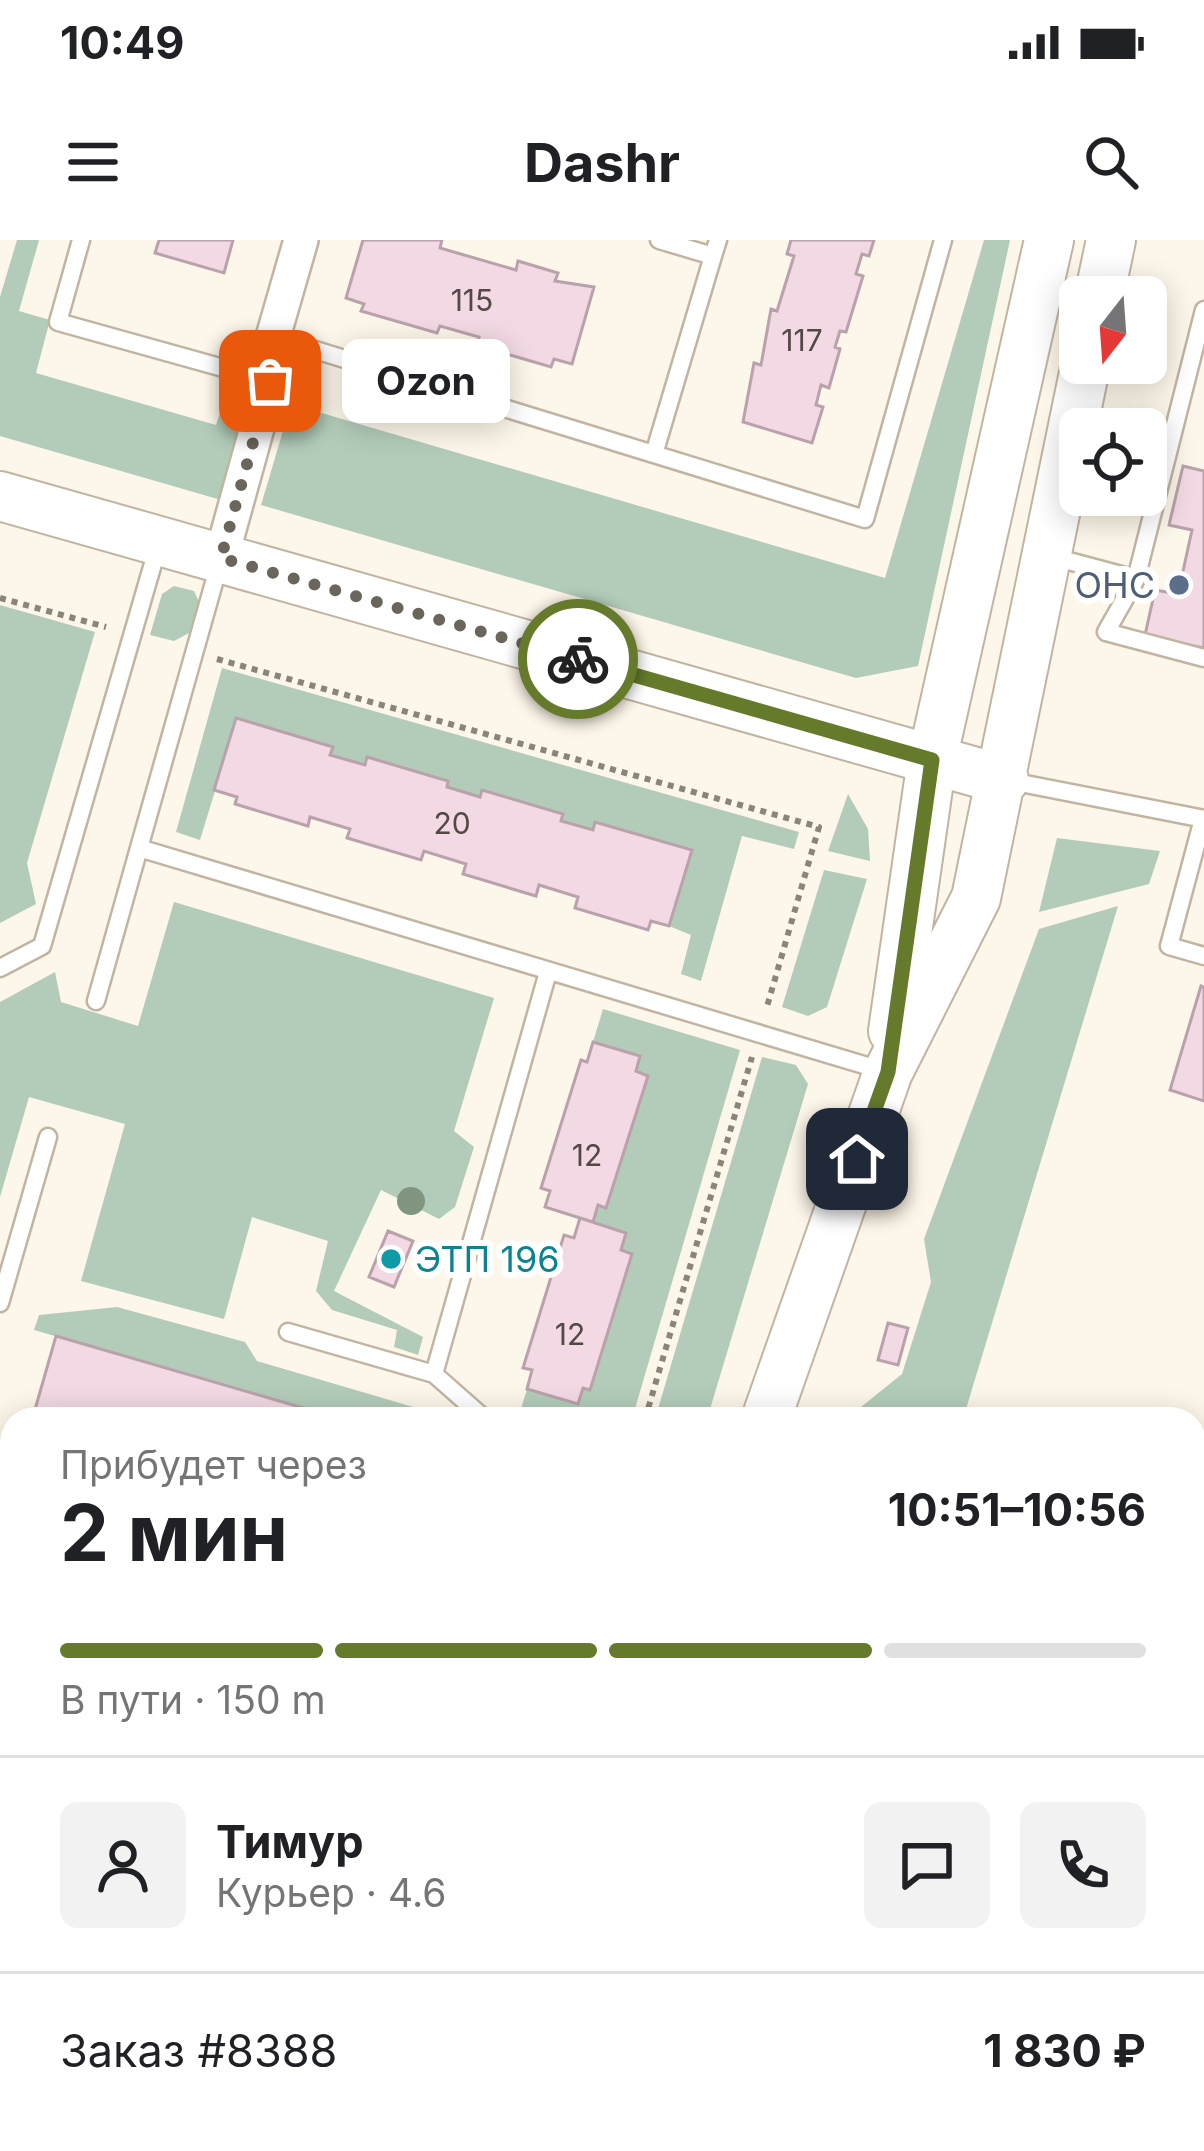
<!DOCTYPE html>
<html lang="ru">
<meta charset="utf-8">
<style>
body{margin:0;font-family:Inter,sans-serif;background:#f2f2f2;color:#202124;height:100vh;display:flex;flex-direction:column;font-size:45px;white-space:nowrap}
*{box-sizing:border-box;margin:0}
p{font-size:39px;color:#757577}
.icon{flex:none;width:66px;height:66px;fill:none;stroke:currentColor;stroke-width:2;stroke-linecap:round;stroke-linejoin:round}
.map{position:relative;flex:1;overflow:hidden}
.side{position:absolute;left:0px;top:1167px;width:1206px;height:744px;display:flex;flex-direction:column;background:#fff;border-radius:36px 36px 0 0;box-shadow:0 6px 30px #0003}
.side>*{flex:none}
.needle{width:78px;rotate:197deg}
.buttons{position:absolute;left:1059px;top:36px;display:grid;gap:24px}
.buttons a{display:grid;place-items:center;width:108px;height:108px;border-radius:18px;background:#fff;box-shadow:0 6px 30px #0003;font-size:60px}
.pin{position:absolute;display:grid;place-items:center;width:102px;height:102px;color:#fff;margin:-51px;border-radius:24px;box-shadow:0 6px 18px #0006}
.courier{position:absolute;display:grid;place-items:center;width:120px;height:120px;margin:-60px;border:9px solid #657a2a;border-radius:50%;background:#fff;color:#222;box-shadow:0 3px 15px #0007}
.bubble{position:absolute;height:84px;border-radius:18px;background:#fff;box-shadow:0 6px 30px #0003;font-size:39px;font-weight:700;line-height:84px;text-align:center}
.summary em{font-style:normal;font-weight:700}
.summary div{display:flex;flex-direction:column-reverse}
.summary{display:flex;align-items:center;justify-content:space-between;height:204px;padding:0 60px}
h1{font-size:78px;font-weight:700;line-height:90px}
.bar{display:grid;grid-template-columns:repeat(4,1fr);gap:18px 12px;align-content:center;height:144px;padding:0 60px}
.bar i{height:15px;border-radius:9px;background:#e0e0e0}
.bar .current{background:#657a2a}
.bar p{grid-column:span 4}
.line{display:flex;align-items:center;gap:30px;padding:0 60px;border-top:3px solid #e0e0e0}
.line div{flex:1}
.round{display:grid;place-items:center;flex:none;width:126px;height:126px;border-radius:18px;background:#f2f2f2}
.status{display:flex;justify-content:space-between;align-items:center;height:84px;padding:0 60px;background:#fff;direction:ltr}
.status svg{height:33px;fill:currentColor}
header{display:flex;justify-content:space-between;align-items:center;height:156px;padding:0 60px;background:#fff;font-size:54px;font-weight:700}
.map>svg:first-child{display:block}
.green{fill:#b3ccb9}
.building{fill:#f2d9e3;stroke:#b9a2ab;stroke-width:3}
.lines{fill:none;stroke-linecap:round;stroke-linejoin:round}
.lane-casing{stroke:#c1b5a2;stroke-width:21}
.street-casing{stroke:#c1b5a2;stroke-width:38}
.secondary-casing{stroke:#c1b5a2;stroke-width:52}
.path{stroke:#8a847a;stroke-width:6;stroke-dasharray:6 6;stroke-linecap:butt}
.lane{stroke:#fff;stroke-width:16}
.street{stroke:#fff;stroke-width:33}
.secondary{stroke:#fff;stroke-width:48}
.tree{fill:#809680}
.done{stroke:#6b665c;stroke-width:12;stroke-dasharray:0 21.6}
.route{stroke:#657a2a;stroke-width:15}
.service-dot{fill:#5c6f8a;stroke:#fff;stroke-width:4.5}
.culture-dot{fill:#0f9aa8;stroke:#fff;stroke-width:4.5}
.labels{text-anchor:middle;stroke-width:12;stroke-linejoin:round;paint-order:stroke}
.number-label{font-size:30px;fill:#524845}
.service-label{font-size:36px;fill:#4e5e75;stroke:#fff;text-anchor:end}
.culture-label{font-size:36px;fill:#0d838f;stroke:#fff;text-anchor:start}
</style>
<div class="status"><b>10:49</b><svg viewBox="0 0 49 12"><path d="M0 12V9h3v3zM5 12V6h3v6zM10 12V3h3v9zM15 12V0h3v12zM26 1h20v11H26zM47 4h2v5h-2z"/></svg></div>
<header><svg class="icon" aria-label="menu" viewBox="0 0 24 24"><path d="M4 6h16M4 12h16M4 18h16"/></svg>Dashr<svg class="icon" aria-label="search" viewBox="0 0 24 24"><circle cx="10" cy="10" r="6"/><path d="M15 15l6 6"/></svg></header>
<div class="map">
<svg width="1204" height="1911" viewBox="0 0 1204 1911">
<rect width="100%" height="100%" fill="#fdf6ea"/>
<path class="green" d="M 17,0 L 39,0 L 19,71 L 50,80 L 36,133 L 216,185 L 224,161 L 255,170 L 228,262 L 0,196 L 0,57 Z
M 984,0 L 1010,0 L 918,426 L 856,438 L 261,265 L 291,164 L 885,338 Z
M 174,346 L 194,351 L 200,364 L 189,393 L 174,401 L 150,395 L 162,354 Z
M 0,365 L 95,392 L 27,623 L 36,664 L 0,683 Z
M 222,428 L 799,592 L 794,609 L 742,596 L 701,741 L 681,734 L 691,695 L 669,686 L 691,611 L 595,583 L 593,590 L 561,581 L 563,575 L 482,551 L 480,557 L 447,547 L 448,541 L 368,517 L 365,525 L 330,515 L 332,507 L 237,479 L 200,600 L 176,592 Z
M 848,554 L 868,589 L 870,621 L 828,611 Z
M 1057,598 L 1160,611 L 1149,644 L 1039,672 Z
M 824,630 L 867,639 L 827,767 L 808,776 L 782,767 Z
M 174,662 L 494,758 L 454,891 L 474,907 L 455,967 L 439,979 L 381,950 L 334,1051 L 423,1097 L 418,1115 L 394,1107 L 397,1090 L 332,1070 L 316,1051 L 328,1001 L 252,977 L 224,1079 L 81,1041 L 125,884 L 29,857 L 0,957 L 0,762 L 55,732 L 61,762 L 138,786 Z
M 1118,666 L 963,1179 L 846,1179 L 902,1134 L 931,1042 L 924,999 L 1039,689 Z
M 603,769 L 740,810 L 632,1179 L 518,1179 L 527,1149 L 577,1164 L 583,1148 L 590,1149 L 632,1015 L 621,1010 L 626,993 L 593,982 L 598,965 L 607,967 L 647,836 L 636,831 L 640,816 L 593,802 Z
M 762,817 L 796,825 L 808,844 L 707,1179 L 655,1179 Z
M 117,1067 L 245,1102 L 257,1121 L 454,1179 L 341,1179 L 34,1090 L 39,1075 Z"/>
<path class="building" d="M 159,0 L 233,0 L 224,33 L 155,13 Z
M 363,0 L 442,0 L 440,8 L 516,30 L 518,21 L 558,33 L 555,41 L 594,47 L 572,124 L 554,119 L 551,127 L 476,105 L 479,97 L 440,86 L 437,93 L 361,71 L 364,64 L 346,58 Z
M 791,0 L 874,0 L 869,16 L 862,14 L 856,34 L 863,36 L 846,92 L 840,91 L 835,107 L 840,109 L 829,148 L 821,145 L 816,165 L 823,167 L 812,203 L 743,182 L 754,123 L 761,125 L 771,69 L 777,71 L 794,16 L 787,14 Z
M 1183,226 L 1204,231 L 1204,408 L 1145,395 L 1155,350 L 1178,354 L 1192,290 L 1169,285 Z
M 236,478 L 333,507 L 330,515 L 365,525 L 367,517 L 448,541 L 447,547 L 480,557 L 482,550 L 563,574 L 561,581 L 593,590 L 595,582 L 692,610 L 669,686 L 651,681 L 648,690 L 575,668 L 578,657 L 539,645 L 536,656 L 463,634 L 466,624 L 424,611 L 421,620 L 347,598 L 350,589 L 310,577 L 308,586 L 235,564 L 237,557 L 214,550 Z
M 1201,746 L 1204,747 L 1204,861 L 1170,850 Z
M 593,802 L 640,816 L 636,831 L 648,836 L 606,968 L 598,965 L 593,982 L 545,967 L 550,951 L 541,948 L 581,820 L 587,822 Z
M 580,978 L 626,993 L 621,1010 L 632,1014 L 590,1150 L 583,1148 L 578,1164 L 527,1149 L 532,1130 L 523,1128 L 564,995 L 574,998 Z
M 388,991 L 413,1001 L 394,1047 L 369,1037 Z
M 888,1083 L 908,1088 L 898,1125 L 878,1120 Z
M 56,1096 L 341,1179 L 54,1179 L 34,1173 Z
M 0,1595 L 12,1599 L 12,1708 L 0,1746 Z
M 0,1773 L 12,1777 L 12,1872 L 0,1910 Z
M 267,1899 L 336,1899 L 333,1911 L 263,1911 Z
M 809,1899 L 843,1899 L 880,1909 L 806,1911 Z"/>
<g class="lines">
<defs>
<path id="lane" d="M 81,0 L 58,82 L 270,141
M 659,0 L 713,16 L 718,0
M 1204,70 L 1136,339 L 1106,392 L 1204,418
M 273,97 L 865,279 L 943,0
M 654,214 L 713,16
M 1050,316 L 1136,339
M 219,325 L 139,608 L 884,831
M 1005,540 L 1204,579
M 1203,579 L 1169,706 L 1204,716
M 0,728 L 42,706 L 159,303
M 96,761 L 139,608
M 0,1063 L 48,897
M 288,1092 L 434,1134 L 485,1179
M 434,1134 L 548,732
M 0,1231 L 12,1234
M 0,1506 L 12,1464
M 202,1911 L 205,1899
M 737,1911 L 741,1899"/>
<path id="street" d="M 221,318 L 270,141 L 273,97 L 301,0
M 0,1538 L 12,1543
M 45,1911 L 48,1899"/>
<path id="secondary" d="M 1099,57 L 1111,0
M 0,256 L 1004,540
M 893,791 L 932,520 L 1049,0
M 766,1179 L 888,832 L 976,658 L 1086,123
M 0,1297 L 12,1301
M 545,1911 L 549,1899"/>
</defs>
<use href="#lane" class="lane-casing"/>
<use href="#street" class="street-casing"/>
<use href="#secondary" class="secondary-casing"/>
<path class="path" d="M 0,358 L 106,387
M 217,419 L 819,587 L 766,770
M 645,1179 L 752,817
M 428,1911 L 432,1899"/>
<use href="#lane" class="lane"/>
<use href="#street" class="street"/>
<use href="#secondary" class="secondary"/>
</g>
<circle class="tree" cx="411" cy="961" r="14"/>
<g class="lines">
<path class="done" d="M 270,141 L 221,318 L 578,419"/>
<path class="route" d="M 578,419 L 932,520 L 888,832 L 857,919"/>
</g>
<circle class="service-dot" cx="1179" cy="345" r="12"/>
<circle class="culture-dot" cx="391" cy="1019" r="12"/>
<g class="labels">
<g class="number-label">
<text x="472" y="71">115</text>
<text x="802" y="111">117</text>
<text x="452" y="594">20</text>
<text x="587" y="926">12</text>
<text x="570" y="1105">12</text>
</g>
<g class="service-label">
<text x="1155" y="358">ОНС</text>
</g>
<g class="culture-label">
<text x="415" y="1032">ЭТП 196</text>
</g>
</g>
</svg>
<div class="buttons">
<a><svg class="needle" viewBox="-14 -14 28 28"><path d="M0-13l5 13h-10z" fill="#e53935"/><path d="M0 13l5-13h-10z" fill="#757577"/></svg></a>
<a><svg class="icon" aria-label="locate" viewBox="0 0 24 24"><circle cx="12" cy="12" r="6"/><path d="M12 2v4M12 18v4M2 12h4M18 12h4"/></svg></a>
</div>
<div class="pin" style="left:270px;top:141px;background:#ea580c"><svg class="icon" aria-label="bag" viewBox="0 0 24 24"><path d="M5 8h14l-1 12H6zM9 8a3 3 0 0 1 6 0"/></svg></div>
<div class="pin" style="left:857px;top:919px;background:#1f2937"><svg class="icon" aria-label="home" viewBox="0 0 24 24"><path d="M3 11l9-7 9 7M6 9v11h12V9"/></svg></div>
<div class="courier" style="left:578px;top:419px"><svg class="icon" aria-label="bike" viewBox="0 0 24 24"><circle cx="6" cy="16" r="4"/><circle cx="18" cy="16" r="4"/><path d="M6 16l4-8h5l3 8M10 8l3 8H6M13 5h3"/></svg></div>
<div class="bubble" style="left:342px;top:99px;width:168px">Ozon</div>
<section class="side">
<div class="summary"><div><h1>2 мин</h1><p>Прибудет через</p></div><em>10:51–10:56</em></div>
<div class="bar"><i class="current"></i><i class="current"></i><i class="current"></i><i></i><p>В пути · 150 m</p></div>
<div class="line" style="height:216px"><a class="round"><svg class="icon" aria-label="person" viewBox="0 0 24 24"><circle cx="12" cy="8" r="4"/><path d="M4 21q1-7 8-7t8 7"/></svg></a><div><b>Тимур</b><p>Курьер · 4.6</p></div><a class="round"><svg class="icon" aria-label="chat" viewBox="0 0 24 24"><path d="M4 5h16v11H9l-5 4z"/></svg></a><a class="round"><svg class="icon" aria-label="phone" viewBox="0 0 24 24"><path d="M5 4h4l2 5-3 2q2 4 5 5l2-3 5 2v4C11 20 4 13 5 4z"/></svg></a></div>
<div class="line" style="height:156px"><div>Заказ #8388</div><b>1 830 ₽</b></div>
</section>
</div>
